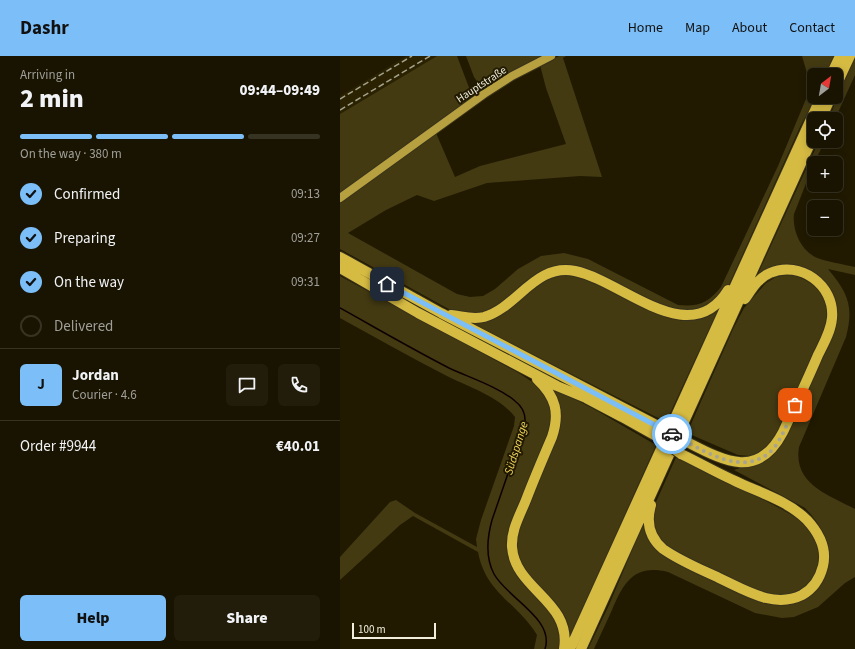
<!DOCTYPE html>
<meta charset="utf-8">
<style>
body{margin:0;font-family:"Source Sans 3",sans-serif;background:#221d0b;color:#f1f3f6;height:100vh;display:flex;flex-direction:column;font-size:15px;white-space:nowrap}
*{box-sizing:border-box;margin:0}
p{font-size:13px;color:#9f9e99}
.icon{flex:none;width:22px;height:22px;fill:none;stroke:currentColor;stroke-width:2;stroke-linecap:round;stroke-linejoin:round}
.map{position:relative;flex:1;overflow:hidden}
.side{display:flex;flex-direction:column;background:#191401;width:340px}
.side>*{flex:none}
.needle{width:26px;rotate:31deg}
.fabs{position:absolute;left:467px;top:12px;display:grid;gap:8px}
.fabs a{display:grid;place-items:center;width:36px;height:36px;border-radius:6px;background:#191401;box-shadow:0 2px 10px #0003,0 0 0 1px #373323;font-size:20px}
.scale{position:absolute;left:12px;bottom:10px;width:84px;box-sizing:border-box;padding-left:4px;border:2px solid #f1eedd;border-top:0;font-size:11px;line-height:14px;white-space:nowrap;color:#f1eedd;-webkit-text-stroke:3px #211a01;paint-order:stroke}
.pin{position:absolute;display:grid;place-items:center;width:34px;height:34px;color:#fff;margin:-17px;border-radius:8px;box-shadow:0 2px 6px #0006}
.courier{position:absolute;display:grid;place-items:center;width:40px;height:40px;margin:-20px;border:3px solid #7bbef8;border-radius:50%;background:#fff;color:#222;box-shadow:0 1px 5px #0007}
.summary em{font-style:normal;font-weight:800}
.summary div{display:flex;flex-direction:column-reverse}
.summary{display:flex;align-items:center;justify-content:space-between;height:68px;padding:0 20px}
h1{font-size:26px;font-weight:800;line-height:30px}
.bar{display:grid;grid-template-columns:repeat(4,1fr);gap:6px 4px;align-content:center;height:48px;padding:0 20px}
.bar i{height:5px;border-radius:3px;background:#373323}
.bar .active{background:#7bbef8}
.bar p{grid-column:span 4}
.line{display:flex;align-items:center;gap:10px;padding:0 20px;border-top:1px solid #373323}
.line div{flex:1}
.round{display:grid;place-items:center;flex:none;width:42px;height:42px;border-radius:6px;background:#221d0b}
ol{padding:0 20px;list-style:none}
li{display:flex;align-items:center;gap:12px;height:44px}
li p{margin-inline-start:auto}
li .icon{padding:4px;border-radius:50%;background:#7bbef8;color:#111;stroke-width:4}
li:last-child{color:#9f9e99}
li i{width:22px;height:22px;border:2px solid #373323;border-radius:50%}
.button{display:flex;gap:8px;margin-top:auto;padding:8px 20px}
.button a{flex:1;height:46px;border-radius:6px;background:#7bbef8;color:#111;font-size:16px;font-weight:800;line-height:46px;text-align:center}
.button a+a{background:#221d0b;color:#f1f3f6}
header{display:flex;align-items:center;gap:24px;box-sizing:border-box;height:56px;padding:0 20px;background:#7bbef8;color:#111}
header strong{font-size:19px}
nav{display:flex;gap:22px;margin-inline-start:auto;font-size:14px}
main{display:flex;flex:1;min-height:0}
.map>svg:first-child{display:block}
.built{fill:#2a2200}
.green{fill:#433a12}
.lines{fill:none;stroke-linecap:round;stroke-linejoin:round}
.stream{stroke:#0e0000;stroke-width:1.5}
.major-casing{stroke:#3a331b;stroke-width:10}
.highway-casing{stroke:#3a331b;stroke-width:12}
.major{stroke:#b7a040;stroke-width:8}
.highway{stroke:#d6bb43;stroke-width:10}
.rail{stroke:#a5a18d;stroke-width:1.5;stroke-dasharray:6 3;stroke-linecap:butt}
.highway-bridge-casing{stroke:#3a331b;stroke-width:12;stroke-linecap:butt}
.highway-bridge{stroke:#d6bb43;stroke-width:10}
.done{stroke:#a8a490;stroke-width:4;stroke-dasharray:0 7.2}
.route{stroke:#7bbef8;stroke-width:5}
.labels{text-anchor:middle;stroke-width:4;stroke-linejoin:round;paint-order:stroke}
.street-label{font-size:11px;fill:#f1eedd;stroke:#211a01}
.water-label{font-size:12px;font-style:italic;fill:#f3d65c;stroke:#211a01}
</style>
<header>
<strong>Dashr</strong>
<nav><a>Home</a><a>Map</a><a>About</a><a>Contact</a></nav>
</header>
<main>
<section class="side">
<div class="summary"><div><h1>2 min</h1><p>Arriving in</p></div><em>09:44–09:49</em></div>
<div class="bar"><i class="active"></i><i class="active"></i><i class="active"></i><i></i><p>On the way · 380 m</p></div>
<ol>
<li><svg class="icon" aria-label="check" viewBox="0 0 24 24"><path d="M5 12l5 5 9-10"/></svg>Confirmed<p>09:13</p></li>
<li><svg class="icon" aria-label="check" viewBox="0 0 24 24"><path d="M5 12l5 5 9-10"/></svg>Preparing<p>09:27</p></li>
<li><svg class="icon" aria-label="check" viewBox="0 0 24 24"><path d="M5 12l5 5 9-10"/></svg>On the way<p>09:31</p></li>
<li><i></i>Delivered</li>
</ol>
<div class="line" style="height:72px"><b class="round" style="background:#7bbef8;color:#111">J</b><div><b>Jordan</b><p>Courier · 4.6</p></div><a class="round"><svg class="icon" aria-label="chat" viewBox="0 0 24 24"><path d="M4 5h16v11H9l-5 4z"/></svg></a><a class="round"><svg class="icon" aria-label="phone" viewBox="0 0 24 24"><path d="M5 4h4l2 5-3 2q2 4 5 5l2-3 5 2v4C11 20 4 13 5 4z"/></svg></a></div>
<div class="line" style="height:52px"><div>Order #9944</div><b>€40.01</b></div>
<div class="button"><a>Help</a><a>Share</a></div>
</section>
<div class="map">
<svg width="515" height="593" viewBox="0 0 515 593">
<rect width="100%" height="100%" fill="#211a01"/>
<path class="built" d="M 66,0 L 97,0 L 0,58 L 0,40 Z"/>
<path class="green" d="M 97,0 L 117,0 L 133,42 L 0,138 L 0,58 Z
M 126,0 L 203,0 L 171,17 L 143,34 L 134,21 Z
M 219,0 L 226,0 L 223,2 L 262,121 L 240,120 L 147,127 L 94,145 L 77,139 L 46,154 L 8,177 L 117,238 L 130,241 L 143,240 L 155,233 L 178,213 L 201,200 L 224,197 L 248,203 L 338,249 C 359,251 368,247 381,231 L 438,110 L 471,31 L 462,0 L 495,0 L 487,19 L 474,19 L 474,41 L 476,41 L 460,71 L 388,231 L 372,249 L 340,257 L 269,225 L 206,214 L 187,224 L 160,248 L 148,256 L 128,259 L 114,256 L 0,193 L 0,147 L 96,77 L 115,121 L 140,110 L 226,88 L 206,32 L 200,9 Z
M 515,0 L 515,19 L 495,63 L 489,63 L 502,28 Z
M 479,85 L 485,85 L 474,107 L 454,158 C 452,173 460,193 475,201 C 486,206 503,208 515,211 L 515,219 L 488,213 C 508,237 514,250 506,281 L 459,391 C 453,428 488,439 515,453 L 515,521 L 505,527 L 478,551 L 454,561 L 442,562 L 415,557 L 328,516 C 294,508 284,526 272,554 C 266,567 260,580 254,593 L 248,593 L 269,549 L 304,466 L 309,482 L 421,546 C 426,547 431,549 436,549 C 465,550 491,527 489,497 C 488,481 476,463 465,452 L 394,414 L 423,404 L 438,390 L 494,249 L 459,212 L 416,222 Z
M 223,217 L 246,222 L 327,260 L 342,265 L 359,263 L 380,250 L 326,366 L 127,265 L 136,265 L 203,223 Z
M 450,218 C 482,228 493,245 483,278 L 435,382 L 419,397 L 410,400 L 398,399 L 347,377 L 394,271 L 404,252 L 426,227 L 436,221 Z
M 0,220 L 177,316 C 200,331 213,337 212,368 L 169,497 L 220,569 L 220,593 L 194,593 L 197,579 C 177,546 146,538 138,496 L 73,460 L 60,469 L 0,524 L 0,501 L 50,446 L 56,444 L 75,457 L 137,491 L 136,483 L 141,464 L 174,370 L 175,361 C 159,340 128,331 105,319 C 70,301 35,281 0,262 Z
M 207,329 L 254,353 L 316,389 L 228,586 L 185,516 L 176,495 L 177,479 L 217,373 Z
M 337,399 L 443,454 L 460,464 L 471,473 L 480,496 L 478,518 L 467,531 L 447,541 L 424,538 L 347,502 L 321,486 L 315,474 L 313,459 L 316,446 Z"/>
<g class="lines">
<path class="stream" d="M 0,252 C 36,272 72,293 109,312 C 128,321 159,331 175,345 C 183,351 186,358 185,368 L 152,464 C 147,482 145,501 154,518 C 167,542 215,563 205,593"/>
<defs>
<path id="major" d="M 0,142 L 144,38 L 172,20 L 211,0"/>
<path id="highway" d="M 491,19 L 500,0
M 496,30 L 510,0
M 481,63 L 491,41
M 0,201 L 101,257 L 320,371
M 0,212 L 78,257 L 217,330 L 246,342 L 282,361 L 316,380
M 111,259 C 122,260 132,264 144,261 C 178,251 195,207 235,215 C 283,225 350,296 388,234
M 197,323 C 216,341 220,357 212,381 C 203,402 194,423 186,444 C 180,459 171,474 172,491 C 175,534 232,545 224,593
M 347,386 C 384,405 418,424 443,376 C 455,350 467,325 478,299 C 484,287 491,275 492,262 C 495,229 460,204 430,217 C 418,222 412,233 405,243
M 311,449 C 306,466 309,481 323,493 C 340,505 360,513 379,522 C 405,534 434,553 462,539 C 473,533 480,522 483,510 C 487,493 479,477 467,464 C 447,444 417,436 393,424 C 375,416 358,406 341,398
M 230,593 L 481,41
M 241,593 L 474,79"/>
</defs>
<use href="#major" class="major-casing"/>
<use href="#highway" class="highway-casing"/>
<use href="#major" class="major"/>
<use href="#highway" class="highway"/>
<path class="rail" d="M 0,43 L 72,0
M 0,54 L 90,0"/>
<defs>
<path id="highway-bridge" d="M 320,371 L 347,386
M 316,380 L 341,398"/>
</defs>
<use href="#highway-bridge" class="highway-bridge-casing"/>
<use href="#highway-bridge" class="highway-bridge"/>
</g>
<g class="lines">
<path class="done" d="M 332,378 C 361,393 404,424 433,393 C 443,381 449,363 455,349"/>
<path class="route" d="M 47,228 L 332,378"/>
</g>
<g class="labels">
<g class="street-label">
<text transform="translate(141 28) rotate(-33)" y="4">Hauptstraße</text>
</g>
<g class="water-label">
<text transform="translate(176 392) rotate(-73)" y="4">Südspange</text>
</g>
</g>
</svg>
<div class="fabs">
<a><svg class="needle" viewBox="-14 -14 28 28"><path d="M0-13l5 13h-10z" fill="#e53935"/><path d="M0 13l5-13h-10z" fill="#9f9e99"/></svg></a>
<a><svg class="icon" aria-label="locate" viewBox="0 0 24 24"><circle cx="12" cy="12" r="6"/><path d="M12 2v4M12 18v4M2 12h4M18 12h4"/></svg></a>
<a>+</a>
<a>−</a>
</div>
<div class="scale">100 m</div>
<div class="pin" style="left:455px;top:349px;background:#ea580c"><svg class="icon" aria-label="bag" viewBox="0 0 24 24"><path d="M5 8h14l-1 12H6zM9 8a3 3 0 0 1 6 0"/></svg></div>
<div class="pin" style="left:47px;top:228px;background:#1f2937"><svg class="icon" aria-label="home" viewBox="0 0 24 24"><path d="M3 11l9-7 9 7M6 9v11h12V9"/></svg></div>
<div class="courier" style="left:332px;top:378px"><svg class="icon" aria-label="car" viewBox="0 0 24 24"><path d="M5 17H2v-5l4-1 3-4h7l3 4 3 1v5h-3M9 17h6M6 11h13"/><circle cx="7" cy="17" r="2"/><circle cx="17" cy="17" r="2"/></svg></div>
</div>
</main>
